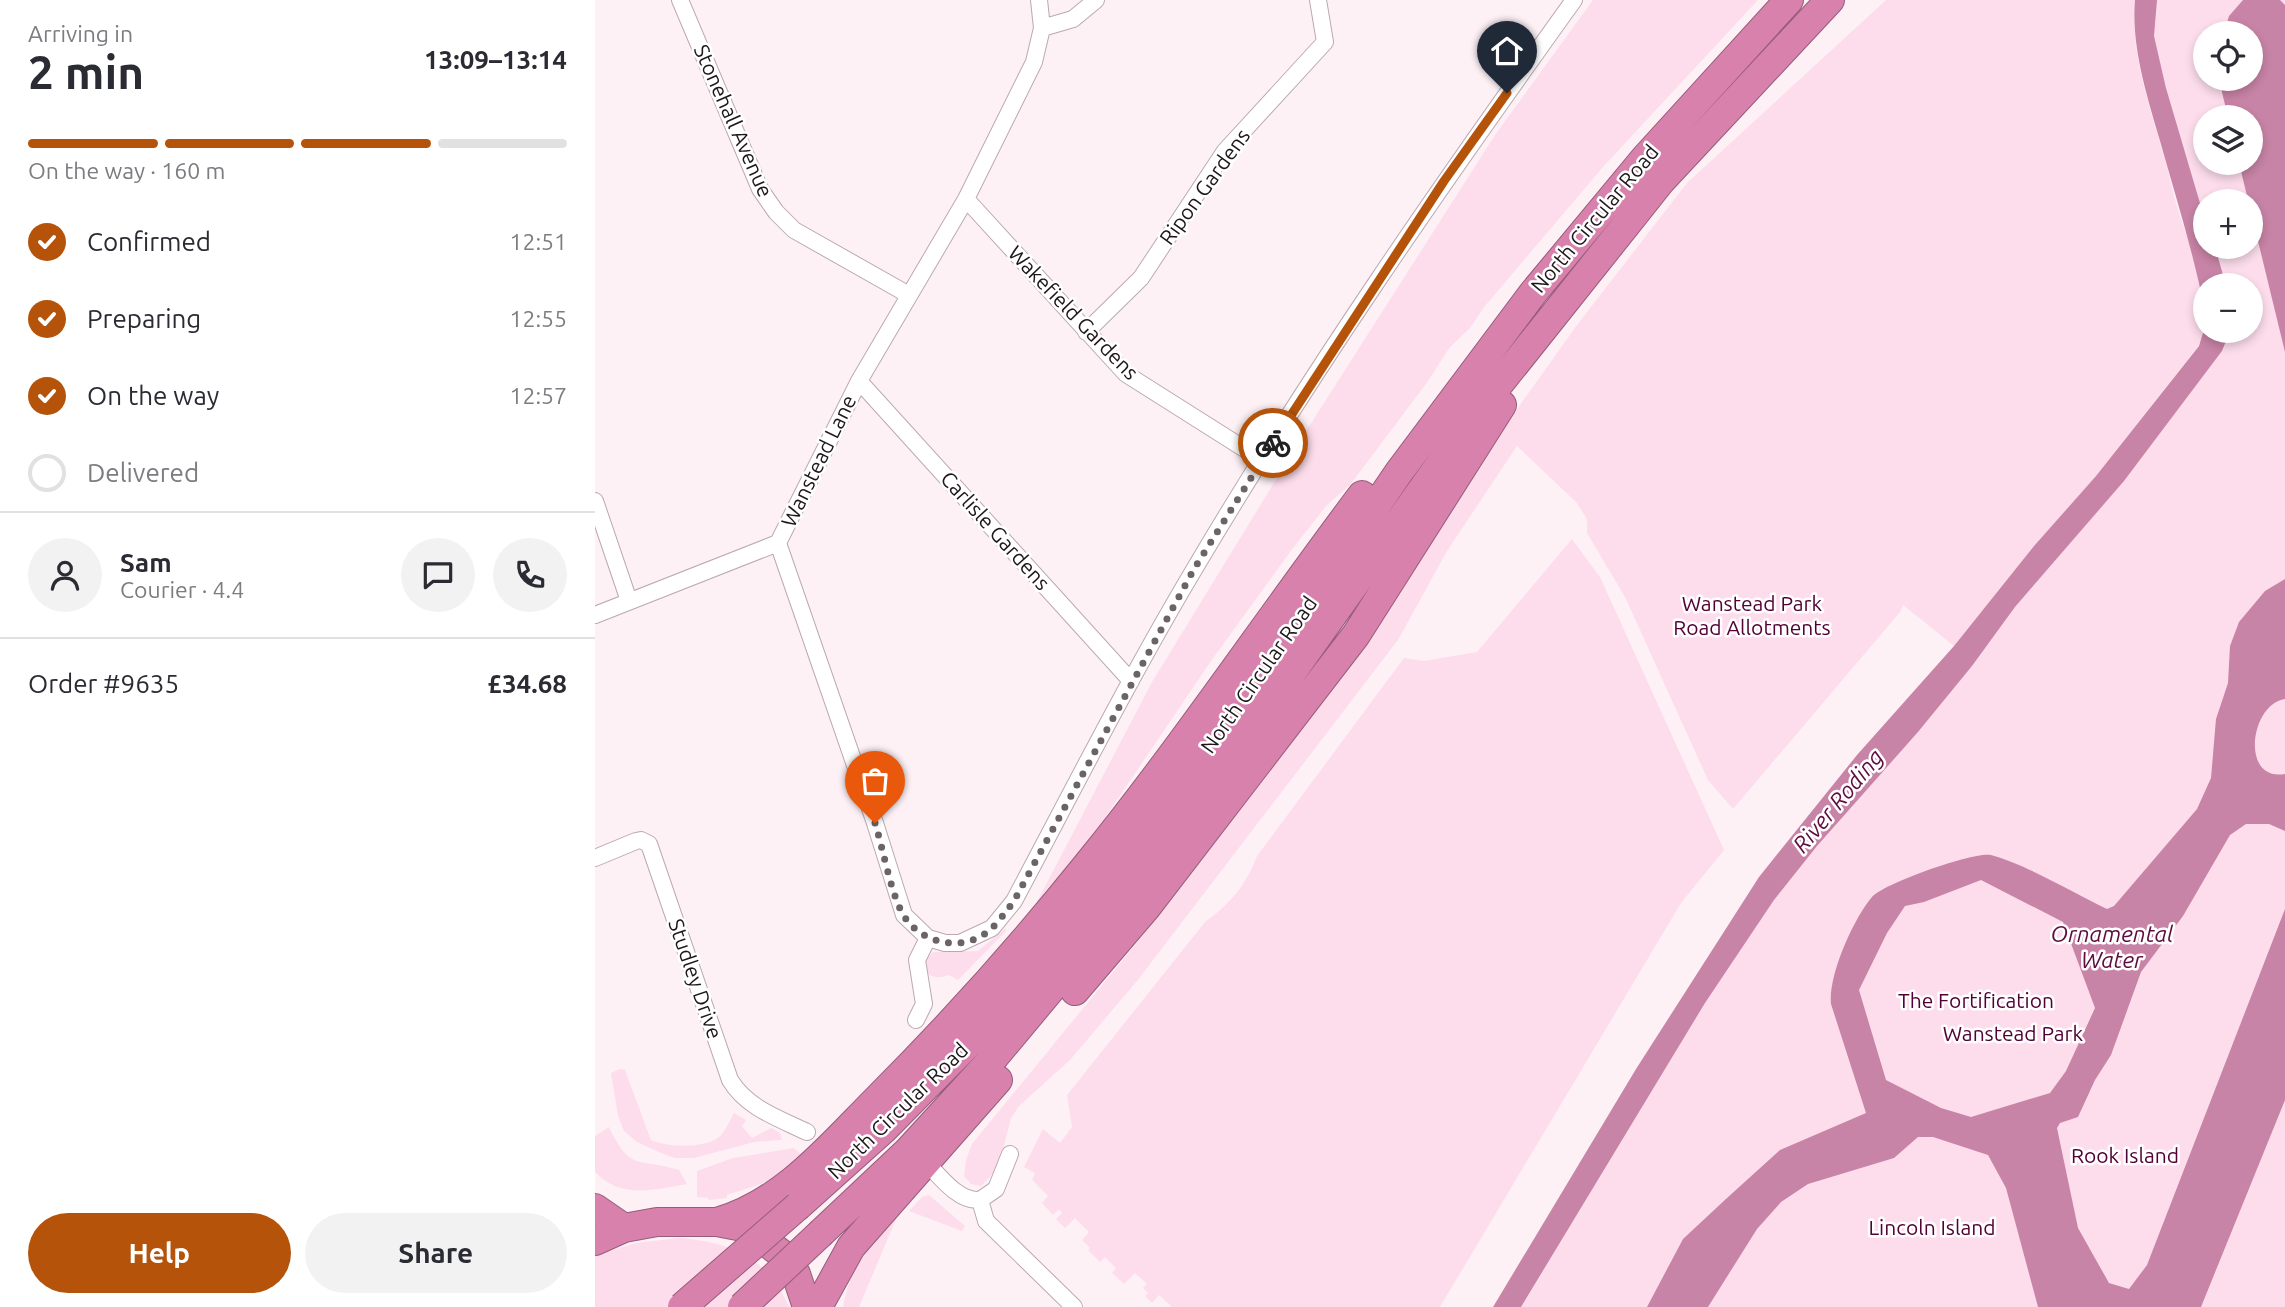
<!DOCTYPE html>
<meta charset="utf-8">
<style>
body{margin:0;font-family:Ubuntu,sans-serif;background:#f2f2f3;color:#2b2b33;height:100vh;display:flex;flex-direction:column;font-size:26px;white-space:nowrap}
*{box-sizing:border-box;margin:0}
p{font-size:23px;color:#7c7c81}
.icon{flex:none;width:38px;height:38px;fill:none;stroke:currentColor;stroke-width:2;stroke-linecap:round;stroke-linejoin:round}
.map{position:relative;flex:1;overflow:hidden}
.panel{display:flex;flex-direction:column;background:#fff;width:595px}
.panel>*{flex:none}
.buttons{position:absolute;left:1598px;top:21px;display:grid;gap:14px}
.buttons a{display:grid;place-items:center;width:70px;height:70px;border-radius:50%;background:#fff;box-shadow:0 4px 10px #0003;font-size:35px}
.pin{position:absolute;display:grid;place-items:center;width:60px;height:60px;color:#fff;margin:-72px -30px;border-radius:50% 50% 50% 0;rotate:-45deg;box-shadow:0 0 7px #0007}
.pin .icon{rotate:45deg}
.courier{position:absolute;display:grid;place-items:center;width:70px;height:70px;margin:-35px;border:5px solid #b45309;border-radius:50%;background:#fff;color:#222;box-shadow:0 2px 9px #0007}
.head em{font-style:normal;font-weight:600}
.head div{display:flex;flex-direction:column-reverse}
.head{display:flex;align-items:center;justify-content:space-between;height:119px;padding:0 28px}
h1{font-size:46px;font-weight:600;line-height:52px}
.bar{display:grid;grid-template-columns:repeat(4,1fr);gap:10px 7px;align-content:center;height:84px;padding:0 28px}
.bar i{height:9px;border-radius:5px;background:#e1e1e2}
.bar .active{background:#b45309}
.bar p{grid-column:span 4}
.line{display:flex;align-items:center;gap:18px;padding:0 28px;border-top:2px solid #e1e1e2}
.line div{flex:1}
.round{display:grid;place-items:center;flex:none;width:74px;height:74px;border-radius:37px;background:#f2f2f3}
ol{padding:0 28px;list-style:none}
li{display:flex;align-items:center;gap:21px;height:77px}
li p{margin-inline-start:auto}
li .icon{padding:7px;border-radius:50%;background:#b45309;color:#fff;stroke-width:4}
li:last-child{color:#7c7c81}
li i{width:38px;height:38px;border:4px solid #e1e1e2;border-radius:50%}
.cta{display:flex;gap:14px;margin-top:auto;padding:14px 28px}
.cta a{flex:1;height:80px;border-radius:42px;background:#b45309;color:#fff;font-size:28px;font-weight:600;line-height:80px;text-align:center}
.cta a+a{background:#f2f2f3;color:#2b2b33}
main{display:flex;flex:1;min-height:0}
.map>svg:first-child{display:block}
.green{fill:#fdddec;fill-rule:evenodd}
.water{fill:#c884a6;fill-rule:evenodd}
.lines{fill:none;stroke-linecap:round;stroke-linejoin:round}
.street-casing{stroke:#bba9b1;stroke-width:18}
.highway-casing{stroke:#965c79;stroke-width:30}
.street{stroke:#fff;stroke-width:16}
.highway{stroke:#d781ac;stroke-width:28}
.highway-bridge-casing{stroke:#965c79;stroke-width:30;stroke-linecap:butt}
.highway-bridge{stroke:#d781ac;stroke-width:28}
.done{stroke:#6c6367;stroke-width:7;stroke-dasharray:0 12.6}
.route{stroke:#b45309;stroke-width:9}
.labels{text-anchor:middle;stroke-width:5;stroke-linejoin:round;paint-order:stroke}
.street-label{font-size:21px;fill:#1e171a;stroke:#fff}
.park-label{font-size:21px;fill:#520035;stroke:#fff}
.water-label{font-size:23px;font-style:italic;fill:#5f0d40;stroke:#fff}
</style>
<main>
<section class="panel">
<div class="head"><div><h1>2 min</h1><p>Arriving in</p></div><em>13:09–13:14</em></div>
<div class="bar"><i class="active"></i><i class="active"></i><i class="active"></i><i></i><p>On the way · 160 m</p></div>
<ol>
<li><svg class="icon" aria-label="check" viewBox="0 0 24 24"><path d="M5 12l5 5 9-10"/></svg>Confirmed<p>12:51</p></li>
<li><svg class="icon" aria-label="check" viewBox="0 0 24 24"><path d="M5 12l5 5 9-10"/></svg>Preparing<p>12:55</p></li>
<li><svg class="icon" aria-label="check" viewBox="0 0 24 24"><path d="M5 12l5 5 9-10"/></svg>On the way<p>12:57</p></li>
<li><i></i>Delivered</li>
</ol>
<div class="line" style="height:126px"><a class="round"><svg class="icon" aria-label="person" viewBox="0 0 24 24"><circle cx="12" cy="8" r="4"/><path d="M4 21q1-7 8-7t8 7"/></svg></a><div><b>Sam</b><p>Courier · 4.4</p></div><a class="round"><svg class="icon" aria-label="chat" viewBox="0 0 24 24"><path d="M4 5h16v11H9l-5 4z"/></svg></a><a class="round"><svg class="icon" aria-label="phone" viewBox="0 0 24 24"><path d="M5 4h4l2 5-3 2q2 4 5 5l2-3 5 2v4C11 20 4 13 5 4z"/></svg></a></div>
<div class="line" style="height:91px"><div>Order #9635</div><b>£34.68</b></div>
<div class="cta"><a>Help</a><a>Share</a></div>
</section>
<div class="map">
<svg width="1690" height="1307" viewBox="0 0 1690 1307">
<rect width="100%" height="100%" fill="#fdf1f6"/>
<path class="green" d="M 998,0 L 1163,0 L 1008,167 L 890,306 L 875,328 L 855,347 L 831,384 L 755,485 L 732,505 L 698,548 L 616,661 L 499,834 L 436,913 L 557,682 L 704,442 L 900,135 Z
M 1291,0 L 1540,0 C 1535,51 1554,104 1568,153 C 1574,172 1577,191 1583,210 C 1596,252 1620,302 1604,345 L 1501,476 L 1439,546 L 1359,646 L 1308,605 L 1305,612 L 1138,809 L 1113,780 L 1030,597 L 992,533 L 992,519 L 981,502 L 922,446 L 852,551 L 803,640 L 542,981 L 475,1060 L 424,1106 L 416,1118 L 403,1169 L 386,1186 L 376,1184 L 369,1176 L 371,1160 L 377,1144 L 549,934 L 661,789 L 826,559 L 927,402 L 982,325 L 1092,183 Z
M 1550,0 L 1690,0 L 1690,1307 L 926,1307 L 1110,1003 L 1179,900 L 1222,846 L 1323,732 L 1377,666 L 1420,607 L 1529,481 L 1627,351 L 1635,331 L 1656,331 L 1656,285 L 1631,285 L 1620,247 L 1656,247 L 1656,201 L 1610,201 L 1610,220 L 1571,88 ZM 1610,33 L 1656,33 L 1656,79 L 1610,79 ZM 1610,117 L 1656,117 L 1656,163 L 1610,163 Z
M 977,539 L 1005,577 L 1129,850 L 1086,903 L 845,1307 L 577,1307 L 564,1295 L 557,1303 L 550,1296 L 553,1293 L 548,1288 L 552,1284 L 540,1273 L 529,1284 L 517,1273 L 521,1268 L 510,1257 L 505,1262 L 493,1250 L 495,1248 L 487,1240 L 494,1232 L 480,1218 L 470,1228 L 461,1219 L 467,1213 L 464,1209 L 458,1215 L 447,1203 L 453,1196 L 437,1180 L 440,1173 L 429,1167 L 448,1129 L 465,1143 L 477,1127 L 472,1095 L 610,922 C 635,904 651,885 662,856 L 809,658 L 829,661 L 882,652 Z
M 411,928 L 411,931 L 363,980 L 354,975 C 341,980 330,977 329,962 L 338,952 L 383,951 Z
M 25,1069 L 30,1070 L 56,1140 C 71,1147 109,1149 124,1137 C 130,1132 135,1120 139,1113 L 151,1120 L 147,1126 L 157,1138 L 176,1128 L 185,1133 L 187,1140 L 159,1142 L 99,1158 L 80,1158 L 66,1153 L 42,1142 L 29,1131 L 23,1116 L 16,1073 Z
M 14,1127 C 36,1173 43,1157 84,1170 L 92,1184 C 59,1190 25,1199 0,1172 L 0,1136 Z
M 199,1148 L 206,1154 L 178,1180 L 132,1195 L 132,1198 L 114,1200 L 113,1198 L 102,1197 L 102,1171 L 138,1158 Z
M 334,1195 L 370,1226 L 367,1231 L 314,1211 L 327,1197 Z
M 302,1217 L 264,1307 L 248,1307 C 255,1267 272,1243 302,1217 Z
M 83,1238 C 135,1242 172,1256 194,1307 L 0,1307 L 0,1255 L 41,1243 Z"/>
<path class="water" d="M 1540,0 L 1562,0 L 1559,36 L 1571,88 L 1610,220 L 1610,247 L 1620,247 L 1631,285 L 1610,285 L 1610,312 C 1599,254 1581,198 1565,141 C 1552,96 1536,47 1540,0 Z
M 1648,0 L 1685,0 L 1690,5 L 1690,352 L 1644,163 L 1656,163 L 1656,117 L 1633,117 L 1624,80 L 1656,79 L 1656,33 L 1629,33 L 1634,16 Z
M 1610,326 L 1610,331 L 1635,331 L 1627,351 L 1529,481 L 1420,607 L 1377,666 L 1323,732 L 1222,846 L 1179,900 L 1110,1003 L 926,1307 L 898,1307 L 1041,1069 L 1164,877 L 1262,755 L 1359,646 L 1439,546 L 1501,476 L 1604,346 Z
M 1690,579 L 1690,699 C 1655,704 1645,782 1690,774 L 1690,831 L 1674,824 L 1651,824 L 1635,835 L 1588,916 L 1546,972 L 1516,1055 L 1500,1080 L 1483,1117 L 1465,1123 L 1462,1128 L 1483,1228 L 1514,1283 L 1534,1289 L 1552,1265 L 1690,909 L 1690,1100 L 1606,1307 L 1443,1307 L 1411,1188 L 1393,1155 L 1338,1137 L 1323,1137 L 1299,1158 L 1213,1184 L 1186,1202 L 1162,1229 L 1113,1307 L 1052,1307 L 1088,1239 L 1132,1198 L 1185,1150 L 1271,1113 L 1236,1004 C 1233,975 1259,918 1277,897 C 1289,883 1380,851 1396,855 C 1430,864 1479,893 1512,909 L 1519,906 L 1602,809 L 1616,778 L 1621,719 L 1633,683 L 1635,646 L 1644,622 L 1670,591 ZM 1386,880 L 1468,922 L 1500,1008 L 1471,1071 L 1455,1093 L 1376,1117 L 1346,1108 L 1291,1080 L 1264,990 L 1292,933 L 1310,906 L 1329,902 Z"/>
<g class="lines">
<defs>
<path id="street" d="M 85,0 L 165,189 L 181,212 L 199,230 L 314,295
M 444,0 L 447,28 L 439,62 L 371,199 L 264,381 L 183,543 L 280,823 L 309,915 L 333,938 L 350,943 L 365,943 L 397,928 L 419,901 C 478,790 535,677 600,568 C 716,372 846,185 979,0
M 447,28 L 478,19 L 501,0
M 371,199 L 531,374 L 667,460
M 491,332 L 546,278 L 630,151 L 730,42 L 723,0
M 264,381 L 536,681
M 0,501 L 34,601
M 0,615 L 183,543
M 0,858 L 41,841 L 46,840 L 54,844 L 135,1080 C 152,1108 183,1118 212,1132
M 321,1020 L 329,1004 L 322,960 L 333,938
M 332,1163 C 345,1177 364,1202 385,1200
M 385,1200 L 391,1221 L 479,1307
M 385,1200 L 401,1189 L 415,1154"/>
<path id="highway" d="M 480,991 L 551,908 L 761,635 L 907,405
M 203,1206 L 290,1128 L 381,1036 L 505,889 L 570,807 L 665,676 L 804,472 L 938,293 L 1050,158 L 1194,0
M 0,1208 L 29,1228
M 122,1222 C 189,1203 235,1146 283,1098 C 357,1024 427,946 492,865 C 588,747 675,617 767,495
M 227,1232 L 313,1151 L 401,1055 L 527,904 L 589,824 L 885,408 L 1066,181 L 1235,0
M 0,1241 L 29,1228 L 62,1222 L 122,1222 L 153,1228 L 188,1255 L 201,1274 L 212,1307
M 223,1307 L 256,1247 L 403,1080"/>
</defs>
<use href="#street" class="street-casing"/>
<use href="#highway" class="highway-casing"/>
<use href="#street" class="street"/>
<use href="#highway" class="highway"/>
<defs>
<path id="highway-bridge" d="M 87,1307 L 203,1206
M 147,1307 L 227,1232"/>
</defs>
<use href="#highway-bridge" class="highway-bridge-casing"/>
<use href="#highway-bridge" class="highway-bridge"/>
</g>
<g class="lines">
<path class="done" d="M 280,823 C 288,848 296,895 309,916 C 328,946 373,953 398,927 C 406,919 412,910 419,901 L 599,569 L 678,443"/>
<path class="route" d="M 678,443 L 849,181 L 912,93"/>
</g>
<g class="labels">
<g class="street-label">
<text transform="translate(138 121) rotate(66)" y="7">Stonehall Avenue</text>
<text transform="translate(610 187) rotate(-54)" y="7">Ripon Gardens</text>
<text transform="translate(1000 219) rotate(-50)" y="7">North Circular Road</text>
<text transform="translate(478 313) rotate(46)" y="7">Wakefield Gardens</text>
<text transform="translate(224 461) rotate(-64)" y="7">Wanstead Lane</text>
<text transform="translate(400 531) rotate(48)" y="7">Carlisle Gardens</text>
<text transform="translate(664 675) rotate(-55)" y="7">North Circular Road</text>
<text transform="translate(100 979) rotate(71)" y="7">Studley Drive</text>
<text transform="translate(303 1111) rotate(-44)" y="7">North Circular Road</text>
</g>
<g class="park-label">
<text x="1157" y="611">Wanstead Park<tspan x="1157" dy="24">Road Allotments</tspan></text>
<text x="1381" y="1008">The Fortification</text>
<text x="1418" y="1041">Wanstead Park</text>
<text x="1530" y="1163">Rook Island</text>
<text x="1337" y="1235">Lincoln Island</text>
</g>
<g class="water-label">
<text transform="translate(1243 801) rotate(-50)" y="8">River Roding</text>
<text x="1517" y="942">Ornamental<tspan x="1517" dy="26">Water</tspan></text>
</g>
</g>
</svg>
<div class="buttons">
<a><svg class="icon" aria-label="locate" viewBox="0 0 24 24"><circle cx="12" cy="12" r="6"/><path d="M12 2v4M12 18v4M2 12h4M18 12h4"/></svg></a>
<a><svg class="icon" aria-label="layers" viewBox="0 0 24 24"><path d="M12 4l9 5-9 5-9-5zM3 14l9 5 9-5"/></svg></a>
<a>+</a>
<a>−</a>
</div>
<div class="pin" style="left:280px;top:823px;background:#ea580c"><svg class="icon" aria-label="bag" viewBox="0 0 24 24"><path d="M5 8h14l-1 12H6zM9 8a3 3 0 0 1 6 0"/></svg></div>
<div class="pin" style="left:912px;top:93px;background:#1f2937"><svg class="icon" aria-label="home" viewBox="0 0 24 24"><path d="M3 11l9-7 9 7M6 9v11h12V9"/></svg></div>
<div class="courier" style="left:678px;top:443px"><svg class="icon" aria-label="bike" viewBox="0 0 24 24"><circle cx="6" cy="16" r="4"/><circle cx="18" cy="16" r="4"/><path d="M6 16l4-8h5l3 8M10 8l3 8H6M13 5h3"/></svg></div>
</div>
</main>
